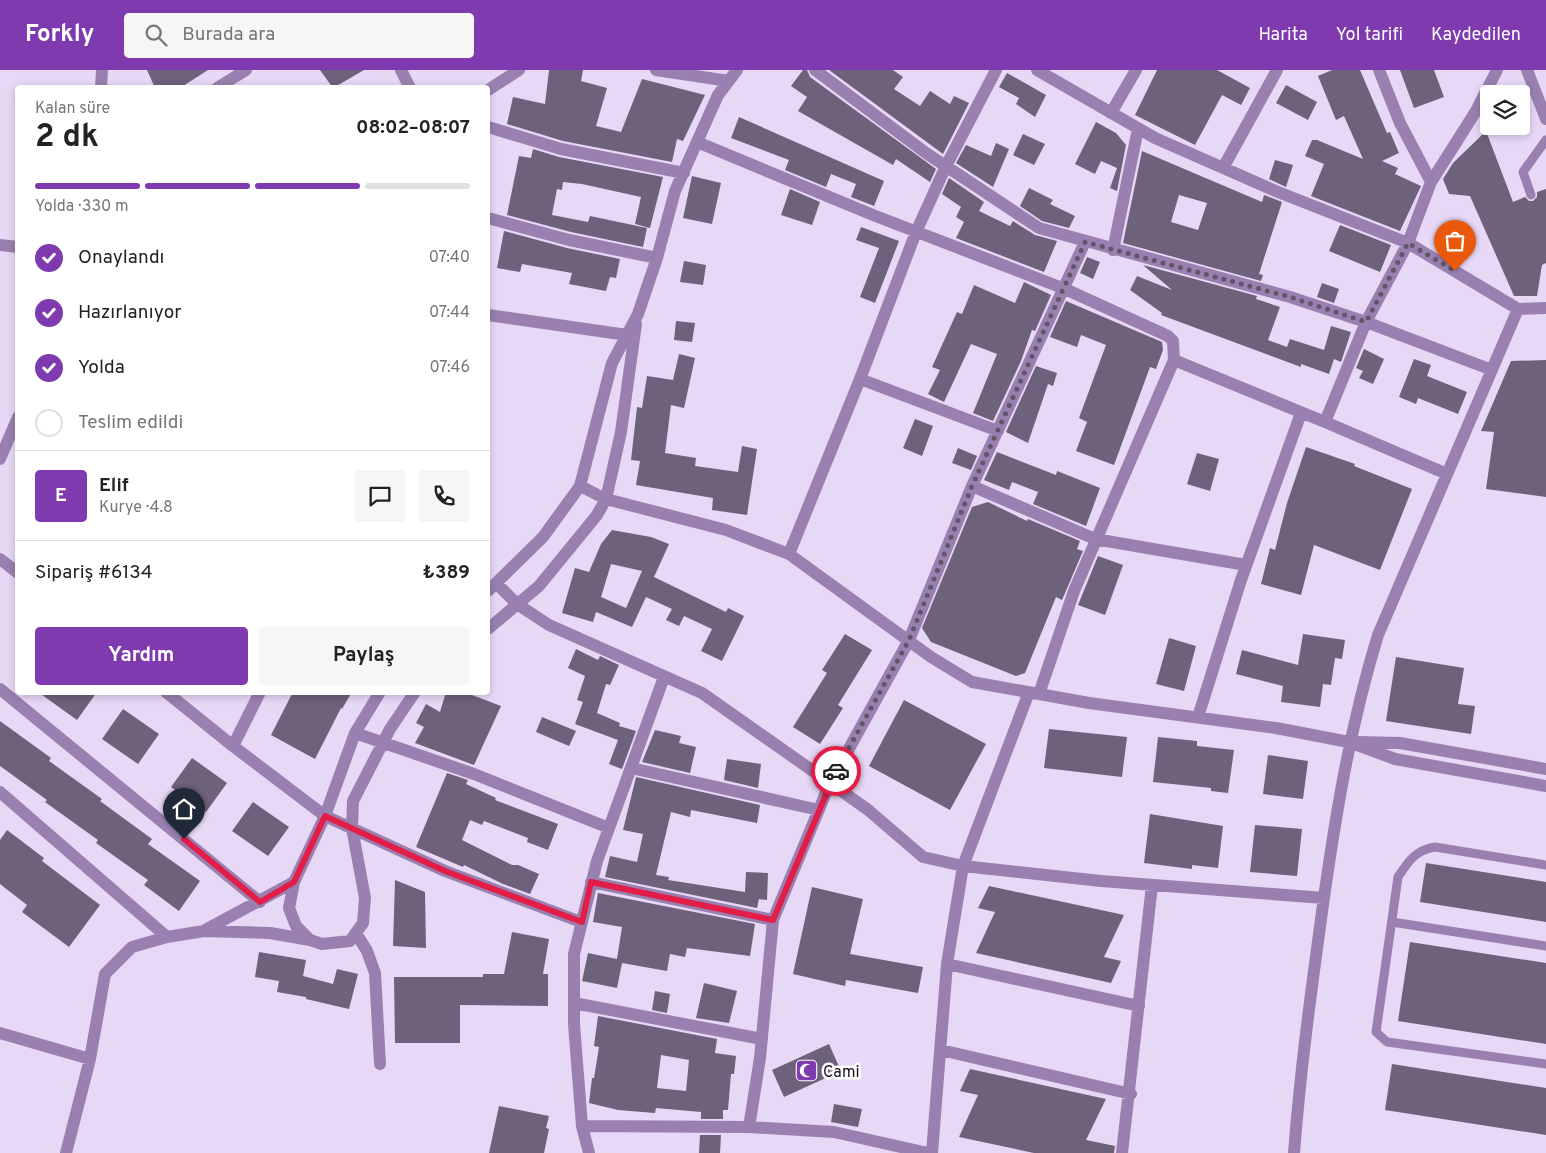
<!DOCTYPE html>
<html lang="tr">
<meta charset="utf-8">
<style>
body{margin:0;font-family:Overpass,sans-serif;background:#f6f6f6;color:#222;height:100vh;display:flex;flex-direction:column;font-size:19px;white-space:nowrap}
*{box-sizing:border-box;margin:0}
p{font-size:16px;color:#767676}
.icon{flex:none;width:28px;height:28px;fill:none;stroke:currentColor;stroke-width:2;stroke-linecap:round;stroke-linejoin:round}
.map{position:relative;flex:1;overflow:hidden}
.panel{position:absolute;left:15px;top:15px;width:475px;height:610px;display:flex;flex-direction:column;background:#fff;border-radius:5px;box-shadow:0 2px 8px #0003}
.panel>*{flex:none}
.buttons{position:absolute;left:1480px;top:15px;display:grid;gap:10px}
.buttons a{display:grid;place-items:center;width:50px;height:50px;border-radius:5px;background:#fff;box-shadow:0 2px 8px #0003;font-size:25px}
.pin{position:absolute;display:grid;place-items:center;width:42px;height:42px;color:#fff;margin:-51px -21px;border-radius:50% 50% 50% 0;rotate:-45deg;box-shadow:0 0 5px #0007}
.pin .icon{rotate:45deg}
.courier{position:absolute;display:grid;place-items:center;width:50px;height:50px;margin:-25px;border:4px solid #e11d48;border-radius:50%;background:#fff;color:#222;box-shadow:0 1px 6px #0007}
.overview em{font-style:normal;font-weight:700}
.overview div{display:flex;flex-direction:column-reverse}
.overview{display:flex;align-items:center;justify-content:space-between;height:85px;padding:0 20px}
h1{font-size:32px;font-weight:700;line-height:38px}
.bar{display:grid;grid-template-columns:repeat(4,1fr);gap:8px 5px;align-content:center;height:60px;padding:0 20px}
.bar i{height:6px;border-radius:4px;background:#e0e0e0}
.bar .selected{background:#7e3aae}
.bar p{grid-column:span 4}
.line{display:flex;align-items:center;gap:12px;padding:0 20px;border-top:1px solid #e0e0e0}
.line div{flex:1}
.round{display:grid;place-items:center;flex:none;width:52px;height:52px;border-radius:5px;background:#f6f6f6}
ol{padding:0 20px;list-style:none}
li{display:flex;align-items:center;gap:15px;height:55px}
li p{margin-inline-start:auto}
li .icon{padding:5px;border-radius:50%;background:#7e3aae;color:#fff;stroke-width:4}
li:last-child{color:#767676}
li i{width:28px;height:28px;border:2px solid #e0e0e0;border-radius:50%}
.cta{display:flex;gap:10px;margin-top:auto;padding:10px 20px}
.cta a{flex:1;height:58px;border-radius:5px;background:#7e3aae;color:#fff;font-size:20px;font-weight:700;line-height:58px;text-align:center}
.cta a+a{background:#f6f6f6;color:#222}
header{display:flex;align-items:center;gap:30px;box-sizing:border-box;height:70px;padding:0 25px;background:#7e3aae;color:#fff}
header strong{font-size:24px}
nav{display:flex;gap:28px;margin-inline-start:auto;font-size:18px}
.search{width:350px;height:45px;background:#f6f6f6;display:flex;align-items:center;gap:12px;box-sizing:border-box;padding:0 18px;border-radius:5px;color:#767676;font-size:19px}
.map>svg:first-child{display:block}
.building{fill:#6e617b;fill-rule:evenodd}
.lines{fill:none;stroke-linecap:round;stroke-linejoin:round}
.lane{stroke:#9980b0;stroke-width:9}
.street{stroke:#9980b0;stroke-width:12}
.done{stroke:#5f5667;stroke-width:5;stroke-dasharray:0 9}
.route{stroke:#e11d48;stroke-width:6}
.labels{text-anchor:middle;stroke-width:5;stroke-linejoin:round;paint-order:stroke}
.poi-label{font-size:16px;fill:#16101a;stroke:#fff;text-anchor:start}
</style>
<header>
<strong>Forkly</strong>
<div class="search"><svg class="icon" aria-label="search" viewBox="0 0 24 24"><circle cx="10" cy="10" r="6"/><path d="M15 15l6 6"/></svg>Burada ara</div>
<nav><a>Harita</a><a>Yol tarifi</a><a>Kaydedilen</a></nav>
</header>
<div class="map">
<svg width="1546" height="1083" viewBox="0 0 1546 1083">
<rect width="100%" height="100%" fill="#e7d8f5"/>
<path class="building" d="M 147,0 L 208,0 L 180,18 L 155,18 Z
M 320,0 L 364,0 L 333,18 Z
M 549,0 L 583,0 L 581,11 L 607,18 L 596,56 L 621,62 L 642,9 L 705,25 L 683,71 L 677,69 L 672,92 L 563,71 L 507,54 L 513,27 L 545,34 Z
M 803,0 L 807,0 L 810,7 L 936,99 L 930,112 L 896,89 L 893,95 L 798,41 L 807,27 L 791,16 Z
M 829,0 L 893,0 L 903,7 L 894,19 L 920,36 L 930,21 L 950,34 L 954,26 L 969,33 L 943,84 Z
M 1157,0 L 1217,0 L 1250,18 L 1241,35 L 1222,25 L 1195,75 L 1135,45 Z
M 1332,0 L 1360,0 L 1387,63 L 1390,62 L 1399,83 L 1382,91 L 1398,98 L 1395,104 L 1421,116 L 1400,161 L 1311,126 L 1324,94 L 1305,86 L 1312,70 L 1317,70 L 1363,89 L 1344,46 L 1336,50 L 1318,6 Z
M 1400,0 L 1434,0 L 1444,27 L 1414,38 Z
M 1007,3 L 1046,25 L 1035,47 L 1016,34 L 1019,28 L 999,17 Z
M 1286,15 L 1317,32 L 1308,50 L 1276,33 Z
M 739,47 L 884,111 L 874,136 L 851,127 L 856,114 L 831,104 L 826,117 L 785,100 L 789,90 L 731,68 Z
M 1096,52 L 1116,63 L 1126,75 L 1117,121 L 1110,118 L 1117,98 L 1101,91 L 1095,104 L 1075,94 Z
M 1486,61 L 1513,132 L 1525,127 L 1529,131 L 1533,131 L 1537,127 L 1537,122 L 1546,119 L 1546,193 L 1542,195 L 1537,226 L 1514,226 L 1470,126 L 1449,124 L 1443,109 L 1453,93 Z
M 1023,64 L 1045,74 L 1034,95 L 1013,85 Z
M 996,73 L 1009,79 L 993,117 L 956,93 L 966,75 L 991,86 Z
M 533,79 L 559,87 L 663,107 L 650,158 L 635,154 L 641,127 L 582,114 L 563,112 L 562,120 L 557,119 L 552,145 L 588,152 L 590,146 L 647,158 L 643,177 L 571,162 L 507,145 L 519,86 L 531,88 Z
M 1142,81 L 1262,132 L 1264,125 L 1282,132 L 1259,204 L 1263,205 L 1261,211 L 1123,173 ZM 1179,125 L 1207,133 L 1198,160 L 1171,152 Z
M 1275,90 L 1293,95 L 1286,117 L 1269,109 Z
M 692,106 L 721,113 L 712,154 L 683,148 Z
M 949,108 L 984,132 L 979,141 L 1010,156 L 1013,151 L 1035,165 L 1057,171 L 1044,202 L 956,168 L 964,152 L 956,147 L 961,137 L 942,124 Z
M 1029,118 L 1053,130 L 1050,134 L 1075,146 L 1069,158 L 1042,151 L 1020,136 Z
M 790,119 L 820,132 L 812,155 L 781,145 Z
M 1340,155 L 1391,175 L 1380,202 L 1329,181 Z
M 861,157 L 899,171 L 875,233 L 860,227 L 879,178 L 856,170 Z
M 504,161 L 567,178 L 620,189 L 616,208 L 610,207 L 606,221 L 569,214 L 572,203 L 522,194 L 520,202 L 497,198 Z
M 1087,187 L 1100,192 L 1093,209 L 1080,203 Z
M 684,191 L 706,195 L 703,215 L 680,212 Z
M 1143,195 L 1257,226 L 1256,229 L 1280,237 L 1268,270 L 1287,277 L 1290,269 L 1324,280 L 1331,256 L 1351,262 L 1341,292 L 1334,289 L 1329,304 L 1301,294 L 1301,297 L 1161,245 L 1162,243 L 1130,220 L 1137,206 L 1172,220 Z
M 1024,212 L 1051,225 L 1035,261 L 1032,260 L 1021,291 L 993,351 L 973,343 L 997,284 L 971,274 L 944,332 L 928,324 L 940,300 L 932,297 L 957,242 L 962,244 L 974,215 L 1015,233 Z
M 1322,213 L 1339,219 L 1334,233 L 1317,227 Z
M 1066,231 L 1162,272 L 1163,280 L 1156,299 L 1150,297 L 1114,395 L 1076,381 L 1087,352 L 1079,348 L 1106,275 L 1081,265 L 1077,277 L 1050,267 Z
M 676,251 L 695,253 L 692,272 L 674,270 Z
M 1364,279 L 1384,289 L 1373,314 L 1359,308 L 1363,301 L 1356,298 Z
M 679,284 L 695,288 L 684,338 L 671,335 L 665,383 L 696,388 L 695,396 L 738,402 L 742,376 L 757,379 L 747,445 L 712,440 L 713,428 L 636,415 L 640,391 L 631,390 L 637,337 L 642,338 L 647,306 L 673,310 Z
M 1414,289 L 1431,295 L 1427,306 L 1467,322 L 1458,344 L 1418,328 L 1416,334 L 1399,327 Z
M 1546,290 L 1546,427 L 1486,419 L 1494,362 L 1481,361 L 1511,291 Z
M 1036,296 L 1057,303 L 1053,316 L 1048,314 L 1028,373 L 1006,362 Z
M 915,349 L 933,356 L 922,386 L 903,378 Z
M 1306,377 L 1355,394 L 1354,396 L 1412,419 L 1380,500 L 1314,475 L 1301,525 L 1261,514 L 1270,478 L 1275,480 L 1287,433 Z
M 958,378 L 977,386 L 971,400 L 952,393 Z
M 997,382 L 1056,405 L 1057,401 L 1100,418 L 1086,456 L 1033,434 L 1038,422 L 1012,412 L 1009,420 L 984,410 Z
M 1197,383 L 1219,389 L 1210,421 L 1187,414 Z
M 988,432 L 1027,451 L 1028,449 L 1080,471 L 1077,479 L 1083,481 L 1062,530 L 1056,527 L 1025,603 L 1016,606 L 931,572 L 922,558 L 972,437 Z
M 612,460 L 651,467 L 669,474 L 654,507 L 726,542 L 728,538 L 744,546 L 722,591 L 701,581 L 712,559 L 684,546 L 679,556 L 666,550 L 672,539 L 646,527 L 632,557 L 596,542 L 593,552 L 562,543 L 575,498 L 589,502 L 601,474 ZM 611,494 L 642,501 L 626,538 L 601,527 Z
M 1098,486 L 1123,495 L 1105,545 L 1078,535 Z
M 845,564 L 872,580 L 838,635 L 843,638 L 820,674 L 793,657 L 827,603 L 822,600 Z
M 1303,564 L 1345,570 L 1342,589 L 1335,588 L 1331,615 L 1323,614 L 1320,637 L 1281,632 L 1283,616 L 1236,604 L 1242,580 L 1298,595 Z
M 1169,568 L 1196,576 L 1184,621 L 1156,614 Z
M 576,579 L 598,590 L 600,586 L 619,595 L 610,615 L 606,614 L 597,643 L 620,653 L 619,656 L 636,661 L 622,699 L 609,694 L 618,670 L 575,654 L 583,632 L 577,630 L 585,606 L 568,598 Z
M 1396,587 L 1464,598 L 1458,634 L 1475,636 L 1471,664 L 1386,651 Z
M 38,622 L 97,622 L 77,650 Z
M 293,622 L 352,622 L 342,639 L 341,638 L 315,689 L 271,665 Z
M 446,622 L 473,622 L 472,625 L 501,636 L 474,695 L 415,673 L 424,657 L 416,653 L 426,634 L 440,642 Z
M 904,630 L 986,674 L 950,740 L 869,696 Z
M 123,639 L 159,664 L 138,694 L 102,669 Z
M 542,647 L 576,661 L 569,676 L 536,662 Z
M 0,651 L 51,688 L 49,691 L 102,729 L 100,731 L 152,769 L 148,774 L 200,811 L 179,841 L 144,815 L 148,810 L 96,773 L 98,770 L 45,732 L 47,730 L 0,696 Z
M 1049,659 L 1127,667 L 1122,707 L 1044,698 Z
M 655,660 L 681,666 L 679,673 L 696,677 L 690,703 L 642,692 Z
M 1158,667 L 1197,671 L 1197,676 L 1234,680 L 1228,723 L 1211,721 L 1211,718 L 1153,712 Z
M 1268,685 L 1308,691 L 1303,729 L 1263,724 Z
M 192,688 L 227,713 L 206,742 L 171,717 Z
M 727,689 L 761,694 L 758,718 L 724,710 Z
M 447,703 L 468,710 L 466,714 L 496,728 L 495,730 L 558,754 L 548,780 L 527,772 L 528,768 L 484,751 L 482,755 L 470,750 L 462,770 L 512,795 L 518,795 L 539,804 L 530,824 L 503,814 L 464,795 L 463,797 L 416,777 Z
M 636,707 L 760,735 L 757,753 L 691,740 L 690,747 L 671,742 L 656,805 L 669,807 L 668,810 L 745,822 L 746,802 L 768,803 L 767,830 L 759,829 L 757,838 L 605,807 L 610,786 L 637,792 L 643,764 L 623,760 Z
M 253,732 L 289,757 L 268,786 L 232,761 Z
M 1150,744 L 1223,756 L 1218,798 L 1192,795 L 1192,799 L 1144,793 Z
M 1255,755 L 1302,759 L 1297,806 L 1250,802 Z
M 7,760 L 44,788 L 42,791 L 100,835 L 69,877 L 22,842 L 27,835 L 0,814 L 0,770 Z
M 1426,793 L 1546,812 L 1546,852 L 1420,832 Z
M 395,810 L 425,822 L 426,878 L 393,876 Z
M 989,816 L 1124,845 L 1104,887 L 1121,891 L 1111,913 L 976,883 L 995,842 L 978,838 Z
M 812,817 L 863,829 L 850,884 L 923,897 L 918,923 L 846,910 L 845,916 L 793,904 Z
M 598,823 L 755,854 L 750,886 L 687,878 L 685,887 L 670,884 L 667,901 L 622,893 L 617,918 L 582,911 L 588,883 L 617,889 L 622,857 L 593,852 Z
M 512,862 L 549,869 L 543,904 L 548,904 L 548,936 L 460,935 L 460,973 L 395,973 L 394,907 L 483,907 L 483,904 L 504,904 Z
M 1410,872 L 1546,893 L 1546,974 L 1398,951 Z
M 259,882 L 306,890 L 303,906 L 333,914 L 337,899 L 358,904 L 349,939 L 306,929 L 306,927 L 277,922 L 279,911 L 255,907 Z
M 704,913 L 737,921 L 729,953 L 696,948 Z
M 655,921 L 670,924 L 667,943 L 652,940 Z
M 598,946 L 717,969 L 715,983 L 736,986 L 734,1004 L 731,1004 L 728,1040 L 723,1040 L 723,1049 L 701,1049 L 701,1042 L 656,1038 L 655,1043 L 618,1040 L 589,1033 L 592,1008 L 594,1008 L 599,977 L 594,976 ZM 661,985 L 689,990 L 686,1021 L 657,1018 Z
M 829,974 L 841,1001 L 784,1027 L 772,1000 Z
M 1392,994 L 1546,1018 L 1546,1065 L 1385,1040 Z
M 970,999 L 1106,1029 L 1086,1070 L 1115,1076 L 1114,1083 L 1034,1083 L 959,1067 L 978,1025 L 960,1021 Z
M 834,1034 L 862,1039 L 858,1057 L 831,1052 Z
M 499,1036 L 549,1046 L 546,1058 L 549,1059 L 544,1083 L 489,1083 Z
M 700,1065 L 721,1065 L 720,1083 L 699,1083 Z"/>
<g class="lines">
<path class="lane" d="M 1531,125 L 1523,102 L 1546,70
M 1546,795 L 1435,777 C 1415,780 1408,792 1398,807 L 1376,962 L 1387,972 L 1546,994
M 1392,852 L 1546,876"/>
<path class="street" d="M 401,0 L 410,18
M 656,0 L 729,11
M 815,0 L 926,83 L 1039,158 L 1290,227 L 1366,252 L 1492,300
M 1037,0 L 1155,68 L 1278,122 L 1408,173 L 1518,239
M 1379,0 L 1400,53 L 1431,112
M 1527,0 L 1546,49
M 101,18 L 102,0
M 217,18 L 246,0
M 488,20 L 519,0
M 1111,43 L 1136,0
M 488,57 L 561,79 L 684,103
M 697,72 L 873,145 L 1065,219 L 1168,266 L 1173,271 L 1174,290 L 1325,352
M 1223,98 L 1277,0
M 488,148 L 569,170 L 657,188
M 0,175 L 18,177
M 1113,180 L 1138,59
M 488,245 L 627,265
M 860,309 L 916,162 L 946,96 L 996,0
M 0,389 L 18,347
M 1447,404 L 1325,352 L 1366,252 L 1408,173 L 1431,112 L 1476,41 L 1497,0
M 580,416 L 606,429 L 726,460 L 789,484 L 931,587 L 972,612 L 1089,633 L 1276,658 L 1349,672 L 1395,689 L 1546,716
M 972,416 L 1085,172
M 789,484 L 860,309 L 998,361
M 0,489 L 18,503
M 496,513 L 517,534 L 549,555 L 702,623 L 867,739 L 923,787 L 963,796 L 1101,811 L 1324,828
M 488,521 L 543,467 L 580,416 L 612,293 L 638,244 L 657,188 L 675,121 L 718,25 L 737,0
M 488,559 L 539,516 L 597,445 L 606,429 L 621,362 L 636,254
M 0,619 L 260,832
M 166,622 L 233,676
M 260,622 L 233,676 L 325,746 L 445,801 L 581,852
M 1039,624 L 1074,521 L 1174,290
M 1198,647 L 1241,510 L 1301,343
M 355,663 L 474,704 L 609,758
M 1359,672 L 1400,673 L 1546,699
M 631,698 L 819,740
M 0,722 L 167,867
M 294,812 L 289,838 L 296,856 L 310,870 L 322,874 L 350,871 L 363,853 L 365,828 L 352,758 L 353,731 L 390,659 L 415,622
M 591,812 L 773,850
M 205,860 L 294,812 L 325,746 L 355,663 L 380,622
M 356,863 L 367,881 L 375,903 L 380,994
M 947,894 L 1139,936
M 574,933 L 762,969
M 0,963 L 90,989
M 941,980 L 1131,1024
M 582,1056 L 749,1057 L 834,1062 L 928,1083
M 749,1057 L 760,988 L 773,850 L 830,713 L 909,570 L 972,416 L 1095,469 L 1246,495
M 66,1083 L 90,989 L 105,904 L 132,877 L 167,867 L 204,861 L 270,863 L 310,870
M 589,1083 L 582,1056 L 574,954 L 574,884 L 597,791 L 664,607
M 932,1083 L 947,894 L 963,796 L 1029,622
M 1122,1083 L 1152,815
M 1294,1083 C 1300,1003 1311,922 1322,842 C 1335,748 1350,656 1378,565 L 1518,239 L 1546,238"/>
</g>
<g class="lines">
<path class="done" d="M 836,701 L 909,570 L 972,416 L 1085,172 L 1290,227 L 1366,252 L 1408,173 L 1455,201"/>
<path class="route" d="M 184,769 L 260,832 L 294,812 L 325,746 L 445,801 L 582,852 L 591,812 L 773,850 L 836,701"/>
</g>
<defs>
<symbol id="mosque-square" viewBox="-11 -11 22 22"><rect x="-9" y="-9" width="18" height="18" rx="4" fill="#7e3aae" stroke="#fff"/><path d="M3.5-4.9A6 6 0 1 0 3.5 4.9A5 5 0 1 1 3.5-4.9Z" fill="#fff"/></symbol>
</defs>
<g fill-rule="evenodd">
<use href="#mosque-square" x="794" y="988" width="25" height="25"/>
</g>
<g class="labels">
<g class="poi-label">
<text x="823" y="1007">Cami</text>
</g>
</g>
</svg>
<div class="buttons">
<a><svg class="icon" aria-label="layers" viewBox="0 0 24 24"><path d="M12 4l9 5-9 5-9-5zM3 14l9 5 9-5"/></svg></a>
</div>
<div class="pin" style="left:1455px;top:201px;background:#ea580c"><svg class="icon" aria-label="bag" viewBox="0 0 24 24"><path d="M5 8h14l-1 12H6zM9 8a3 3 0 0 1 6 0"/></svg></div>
<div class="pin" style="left:184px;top:769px;background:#1f2937"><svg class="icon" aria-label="home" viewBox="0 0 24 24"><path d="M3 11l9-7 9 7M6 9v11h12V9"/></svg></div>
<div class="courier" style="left:836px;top:701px"><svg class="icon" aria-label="car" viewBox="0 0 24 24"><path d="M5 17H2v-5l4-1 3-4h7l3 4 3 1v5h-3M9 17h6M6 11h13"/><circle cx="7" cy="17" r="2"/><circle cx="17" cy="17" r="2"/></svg></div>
<section class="panel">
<div class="overview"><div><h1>2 dk</h1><p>Kalan süre</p></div><em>08:02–08:07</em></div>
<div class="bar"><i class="selected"></i><i class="selected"></i><i class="selected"></i><i></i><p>Yolda · 330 m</p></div>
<ol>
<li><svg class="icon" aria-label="check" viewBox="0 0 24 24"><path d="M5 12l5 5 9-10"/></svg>Onaylandı<p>07:40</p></li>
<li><svg class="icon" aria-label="check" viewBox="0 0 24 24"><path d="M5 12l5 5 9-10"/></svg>Hazırlanıyor<p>07:44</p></li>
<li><svg class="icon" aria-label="check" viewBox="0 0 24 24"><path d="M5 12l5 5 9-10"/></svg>Yolda<p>07:46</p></li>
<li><i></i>Teslim edildi</li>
</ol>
<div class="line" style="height:90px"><b class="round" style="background:#7e3aae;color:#fff">E</b><div><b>Elif</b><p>Kurye · 4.8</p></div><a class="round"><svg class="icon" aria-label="chat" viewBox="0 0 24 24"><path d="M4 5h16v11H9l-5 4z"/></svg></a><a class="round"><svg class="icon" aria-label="phone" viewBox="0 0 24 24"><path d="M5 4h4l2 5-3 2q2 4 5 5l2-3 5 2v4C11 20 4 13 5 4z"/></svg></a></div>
<div class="line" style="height:65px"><div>Sipariş #6134</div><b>₺389</b></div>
<div class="cta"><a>Yardım</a><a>Paylaş</a></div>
</section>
</div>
